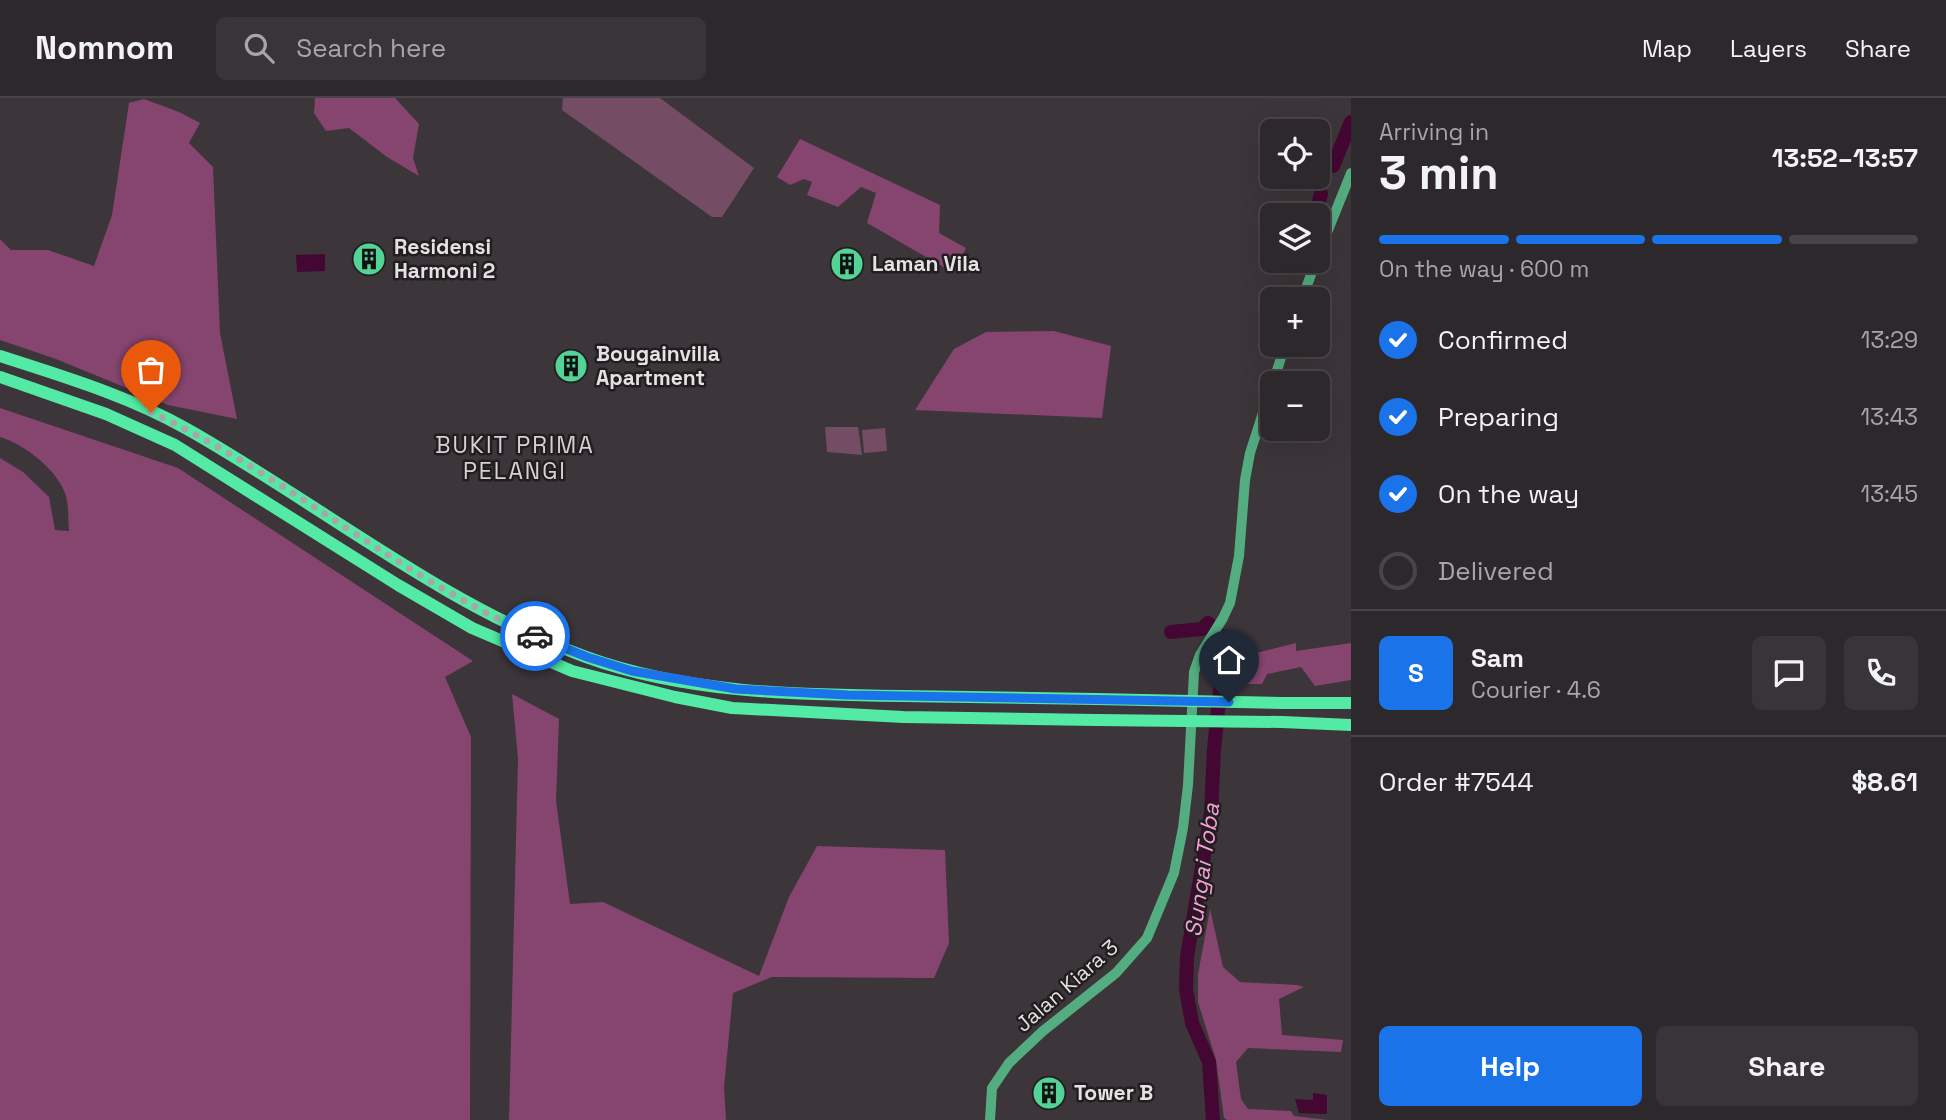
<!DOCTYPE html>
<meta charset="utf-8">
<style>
body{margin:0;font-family:"Space Grotesk",sans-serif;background:#393437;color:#f1f3f6;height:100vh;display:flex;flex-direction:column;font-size:26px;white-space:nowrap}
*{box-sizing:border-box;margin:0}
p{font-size:23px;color:#a7a6a9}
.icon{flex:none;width:38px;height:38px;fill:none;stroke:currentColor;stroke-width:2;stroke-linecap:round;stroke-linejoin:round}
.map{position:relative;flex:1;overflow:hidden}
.sheet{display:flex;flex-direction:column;background:#2d282b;width:595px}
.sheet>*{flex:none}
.fabs{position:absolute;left:1260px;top:21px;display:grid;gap:14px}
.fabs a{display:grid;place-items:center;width:70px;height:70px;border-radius:10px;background:#2d282b;box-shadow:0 7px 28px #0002,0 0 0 2px #484447;font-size:35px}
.pin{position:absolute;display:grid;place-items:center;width:60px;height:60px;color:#fff;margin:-72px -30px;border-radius:50% 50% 50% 0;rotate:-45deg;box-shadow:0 0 7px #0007}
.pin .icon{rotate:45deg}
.courier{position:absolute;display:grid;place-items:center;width:70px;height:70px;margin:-35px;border:5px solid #1a73e8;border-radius:50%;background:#fff;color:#222;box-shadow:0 2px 9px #0007}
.head em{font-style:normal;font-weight:600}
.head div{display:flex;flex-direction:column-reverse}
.head{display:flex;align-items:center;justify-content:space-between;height:119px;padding:0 28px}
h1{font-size:46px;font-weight:600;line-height:52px}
.bar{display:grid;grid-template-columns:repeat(4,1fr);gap:10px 7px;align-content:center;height:84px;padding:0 28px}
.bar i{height:9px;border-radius:5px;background:#484447}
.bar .current{background:#1a73e8}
.bar p{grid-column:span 4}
.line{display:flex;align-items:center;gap:18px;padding:0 28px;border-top:2px solid #484447}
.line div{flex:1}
.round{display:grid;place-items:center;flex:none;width:74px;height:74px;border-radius:10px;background:#393437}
ol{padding:0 28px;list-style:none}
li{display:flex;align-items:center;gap:21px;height:77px}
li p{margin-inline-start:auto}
li .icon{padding:7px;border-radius:50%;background:#1a73e8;color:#fff;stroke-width:4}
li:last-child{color:#a7a6a9}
li i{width:38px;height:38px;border:4px solid #484447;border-radius:50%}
.button{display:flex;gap:14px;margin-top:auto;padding:14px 28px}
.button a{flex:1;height:80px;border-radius:10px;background:#1a73e8;color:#fff;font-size:28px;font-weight:600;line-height:80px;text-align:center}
.button a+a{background:#393437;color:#f1f3f6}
header{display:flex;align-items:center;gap:42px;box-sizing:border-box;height:98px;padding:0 35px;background:#2d282b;border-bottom:2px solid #484447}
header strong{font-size:33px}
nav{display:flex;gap:38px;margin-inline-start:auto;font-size:24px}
.search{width:490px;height:63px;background:#393437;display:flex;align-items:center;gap:18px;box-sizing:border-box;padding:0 24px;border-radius:10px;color:#a7a6a9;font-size:26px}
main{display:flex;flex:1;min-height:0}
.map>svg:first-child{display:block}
.green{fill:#744d65}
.forest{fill:#85456f}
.water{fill:#440733}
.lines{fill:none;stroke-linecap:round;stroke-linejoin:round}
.river{stroke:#440733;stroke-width:14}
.secondary{stroke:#53ad80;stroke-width:10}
.highway{stroke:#52eaa4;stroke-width:12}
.highway-bridge{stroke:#52eaa4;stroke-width:12}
.done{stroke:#aaa5a8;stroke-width:7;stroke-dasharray:0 12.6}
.route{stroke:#1a73e8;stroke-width:9}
.labels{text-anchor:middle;stroke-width:5;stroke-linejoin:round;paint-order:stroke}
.poi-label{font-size:21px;font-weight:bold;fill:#e6e1e4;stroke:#211e20;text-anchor:start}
.street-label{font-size:21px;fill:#e6e1e4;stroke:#211e20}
.neighbourhood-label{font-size:23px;letter-spacing:2px;fill:#d9cfd5;stroke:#211e20}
.water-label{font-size:23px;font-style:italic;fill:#fb9dd8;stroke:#211e20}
</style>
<header>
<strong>Nomnom</strong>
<div class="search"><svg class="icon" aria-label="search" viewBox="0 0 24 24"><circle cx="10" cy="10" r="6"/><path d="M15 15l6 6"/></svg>Search here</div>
<nav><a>Map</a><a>Layers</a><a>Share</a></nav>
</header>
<main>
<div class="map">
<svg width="1351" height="1022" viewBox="0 0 1351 1022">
<rect width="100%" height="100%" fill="#3c3539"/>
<path class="green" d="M 563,0 L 660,0 L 754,70 L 722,119 L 712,119 L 562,12 Z
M 825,329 L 858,329 L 862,357 L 827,354 Z
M 885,330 L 887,353 L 864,355 L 862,332 Z"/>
<path class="forest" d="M 315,0 L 395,0 L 419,26 L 413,60 L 419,78 L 387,59 L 349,30 L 326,33 L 314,15 Z
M 144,1 L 179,14 L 200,25 L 189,45 L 213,69 L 220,235 L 237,321 L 168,307 L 56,261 L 0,242 L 0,141 L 11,152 L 48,152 L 94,168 L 112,117 L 129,5 Z
M 800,41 L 940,107 L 939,135 L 966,150 L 954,175 L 867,125 L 876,95 L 861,89 L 838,109 L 807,97 L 812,84 L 804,81 L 790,87 L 777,79 Z
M 1054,233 L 1111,248 L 1102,320 L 915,312 L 954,251 L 986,234 Z
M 0,310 L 178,370 L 473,563 L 445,579 L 471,639 L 470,1022 L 0,1022 L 0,360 L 23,374 L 49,399 L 55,432 L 69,433 C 68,421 69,406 65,395 C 56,371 24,346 0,339 Z
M 1296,545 L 1296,553 L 1351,545 L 1351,582 L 1315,588 L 1301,569 L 1267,576 L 1262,586 L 1230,586 L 1230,573 L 1248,557 Z
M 512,596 L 559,621 L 556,703 L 570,806 L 603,804 L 759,878 L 789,799 L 817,748 L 945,752 L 949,845 L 934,880 L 772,879 L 733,895 L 724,989 L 726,1022 L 509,1022 L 518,661 Z
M 1210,811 L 1223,869 L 1240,884 L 1297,887 L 1304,889 L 1279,901 L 1282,937 L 1343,942 L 1341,954 L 1248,950 L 1236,964 L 1241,1001 L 1248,1011 L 1291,1013 L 1294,1018 L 1328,1022 L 1227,1022 L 1224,1020 L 1216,962 L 1198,904 L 1198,876 Z"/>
<path class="water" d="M 325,156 L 325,173 L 297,174 L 296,157 Z
M 1313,995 L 1327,997 L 1327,1016 L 1299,1015 L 1295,1001 L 1313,1002 Z"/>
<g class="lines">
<path class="river" d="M 1333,68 L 1351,24
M 1315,117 L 1321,96
M 1171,534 L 1202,531 L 1208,525 L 1225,543 L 1214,651 L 1211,715 L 1187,859 L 1186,891 L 1192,925 L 1209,964 L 1213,1022"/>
<path class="secondary" d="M 1318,157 L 1351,75
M 1302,201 L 1316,163
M 1273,285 L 1285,247
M 990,1022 L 992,990 L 1009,965 L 1043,933 L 1116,875 L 1147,840 L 1174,775 L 1183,730 L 1188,687 L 1194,574 L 1200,557 L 1223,520 L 1230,505 L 1239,458 L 1245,382 L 1250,355 L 1272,287"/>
<path class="highway" d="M 0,258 C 62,278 129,298 187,331 C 320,406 441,506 586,559 C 685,595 796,597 901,598 C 966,599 1031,600 1096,601
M 0,279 L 106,316 L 175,347 L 398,487 L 472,530 L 572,573 L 675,599 L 732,610 L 903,619 L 1096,622
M 1283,605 L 1351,605
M 1282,624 L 1351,627"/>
<path class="highway-bridge" d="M 1096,601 L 1283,605
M 1096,622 L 1282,624"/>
</g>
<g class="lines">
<path class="done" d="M 151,314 C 286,377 399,479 535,538"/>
<path class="route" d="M 535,538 L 587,559 L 632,573 L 736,591 L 848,597 L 1229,604"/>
</g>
<defs>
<symbol id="building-disc" viewBox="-11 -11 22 22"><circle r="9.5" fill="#53d396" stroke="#211e20"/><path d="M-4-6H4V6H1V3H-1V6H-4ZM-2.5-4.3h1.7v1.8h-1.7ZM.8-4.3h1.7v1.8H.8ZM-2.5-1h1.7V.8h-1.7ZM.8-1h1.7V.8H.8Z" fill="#111"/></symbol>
</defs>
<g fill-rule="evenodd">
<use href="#building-disc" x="350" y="142" width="38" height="38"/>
<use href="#building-disc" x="828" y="147" width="38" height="38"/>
<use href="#building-disc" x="552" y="249" width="38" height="38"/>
<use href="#building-disc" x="1030" y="976" width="38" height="38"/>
</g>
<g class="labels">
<g class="poi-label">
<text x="394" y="156">Residensi<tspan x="394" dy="24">Harmoni 2</tspan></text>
<text x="872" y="173">Laman Vila</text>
<text x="596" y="263">Bougainvilla<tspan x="596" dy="24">Apartment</tspan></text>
<text x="1074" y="1002">Tower B</text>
</g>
<g class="street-label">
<text transform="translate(1067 888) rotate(-41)" y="7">Jalan Kiara 3</text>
</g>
<g class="neighbourhood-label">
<text x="515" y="355">BUKIT PRIMA<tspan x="515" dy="26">PELANGI</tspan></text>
</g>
<g class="water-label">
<text transform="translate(1202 772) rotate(-82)" y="8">Sungai Toba</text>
</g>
</g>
</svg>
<div class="fabs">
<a><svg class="icon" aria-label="locate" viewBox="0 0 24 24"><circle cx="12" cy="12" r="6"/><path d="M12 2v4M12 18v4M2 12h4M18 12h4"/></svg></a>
<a><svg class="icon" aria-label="layers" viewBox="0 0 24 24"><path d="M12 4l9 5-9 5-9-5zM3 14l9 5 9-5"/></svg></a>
<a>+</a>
<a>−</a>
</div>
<div class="pin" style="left:151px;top:314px;background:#ea580c"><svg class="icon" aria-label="bag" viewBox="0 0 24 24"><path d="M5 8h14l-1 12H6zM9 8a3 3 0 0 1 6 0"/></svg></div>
<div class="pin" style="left:1229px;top:604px;background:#1f2937"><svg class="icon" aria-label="home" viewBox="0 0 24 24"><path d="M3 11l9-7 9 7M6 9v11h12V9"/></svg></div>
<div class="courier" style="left:535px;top:538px"><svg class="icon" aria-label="car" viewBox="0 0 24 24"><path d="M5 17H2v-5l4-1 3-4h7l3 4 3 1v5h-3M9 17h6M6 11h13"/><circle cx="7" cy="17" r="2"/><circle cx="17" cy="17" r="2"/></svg></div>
</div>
<section class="sheet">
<div class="head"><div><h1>3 min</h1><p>Arriving in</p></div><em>13:52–13:57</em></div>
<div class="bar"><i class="current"></i><i class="current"></i><i class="current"></i><i></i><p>On the way · 600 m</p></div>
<ol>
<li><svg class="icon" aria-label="check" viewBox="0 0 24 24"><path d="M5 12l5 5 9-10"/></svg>Confirmed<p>13:29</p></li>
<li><svg class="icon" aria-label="check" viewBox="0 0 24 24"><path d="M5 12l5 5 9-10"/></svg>Preparing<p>13:43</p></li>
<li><svg class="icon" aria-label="check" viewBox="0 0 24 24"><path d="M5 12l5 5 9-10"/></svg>On the way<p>13:45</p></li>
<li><i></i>Delivered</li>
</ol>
<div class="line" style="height:126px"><b class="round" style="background:#1a73e8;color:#fff">S</b><div><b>Sam</b><p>Courier · 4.6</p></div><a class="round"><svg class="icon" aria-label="chat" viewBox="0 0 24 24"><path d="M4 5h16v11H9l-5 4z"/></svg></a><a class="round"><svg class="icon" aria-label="phone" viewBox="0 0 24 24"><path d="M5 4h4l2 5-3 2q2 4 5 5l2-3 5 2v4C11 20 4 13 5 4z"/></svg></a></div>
<div class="line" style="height:91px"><div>Order #7544</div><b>$8.61</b></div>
<div class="button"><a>Help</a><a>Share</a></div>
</section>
</main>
